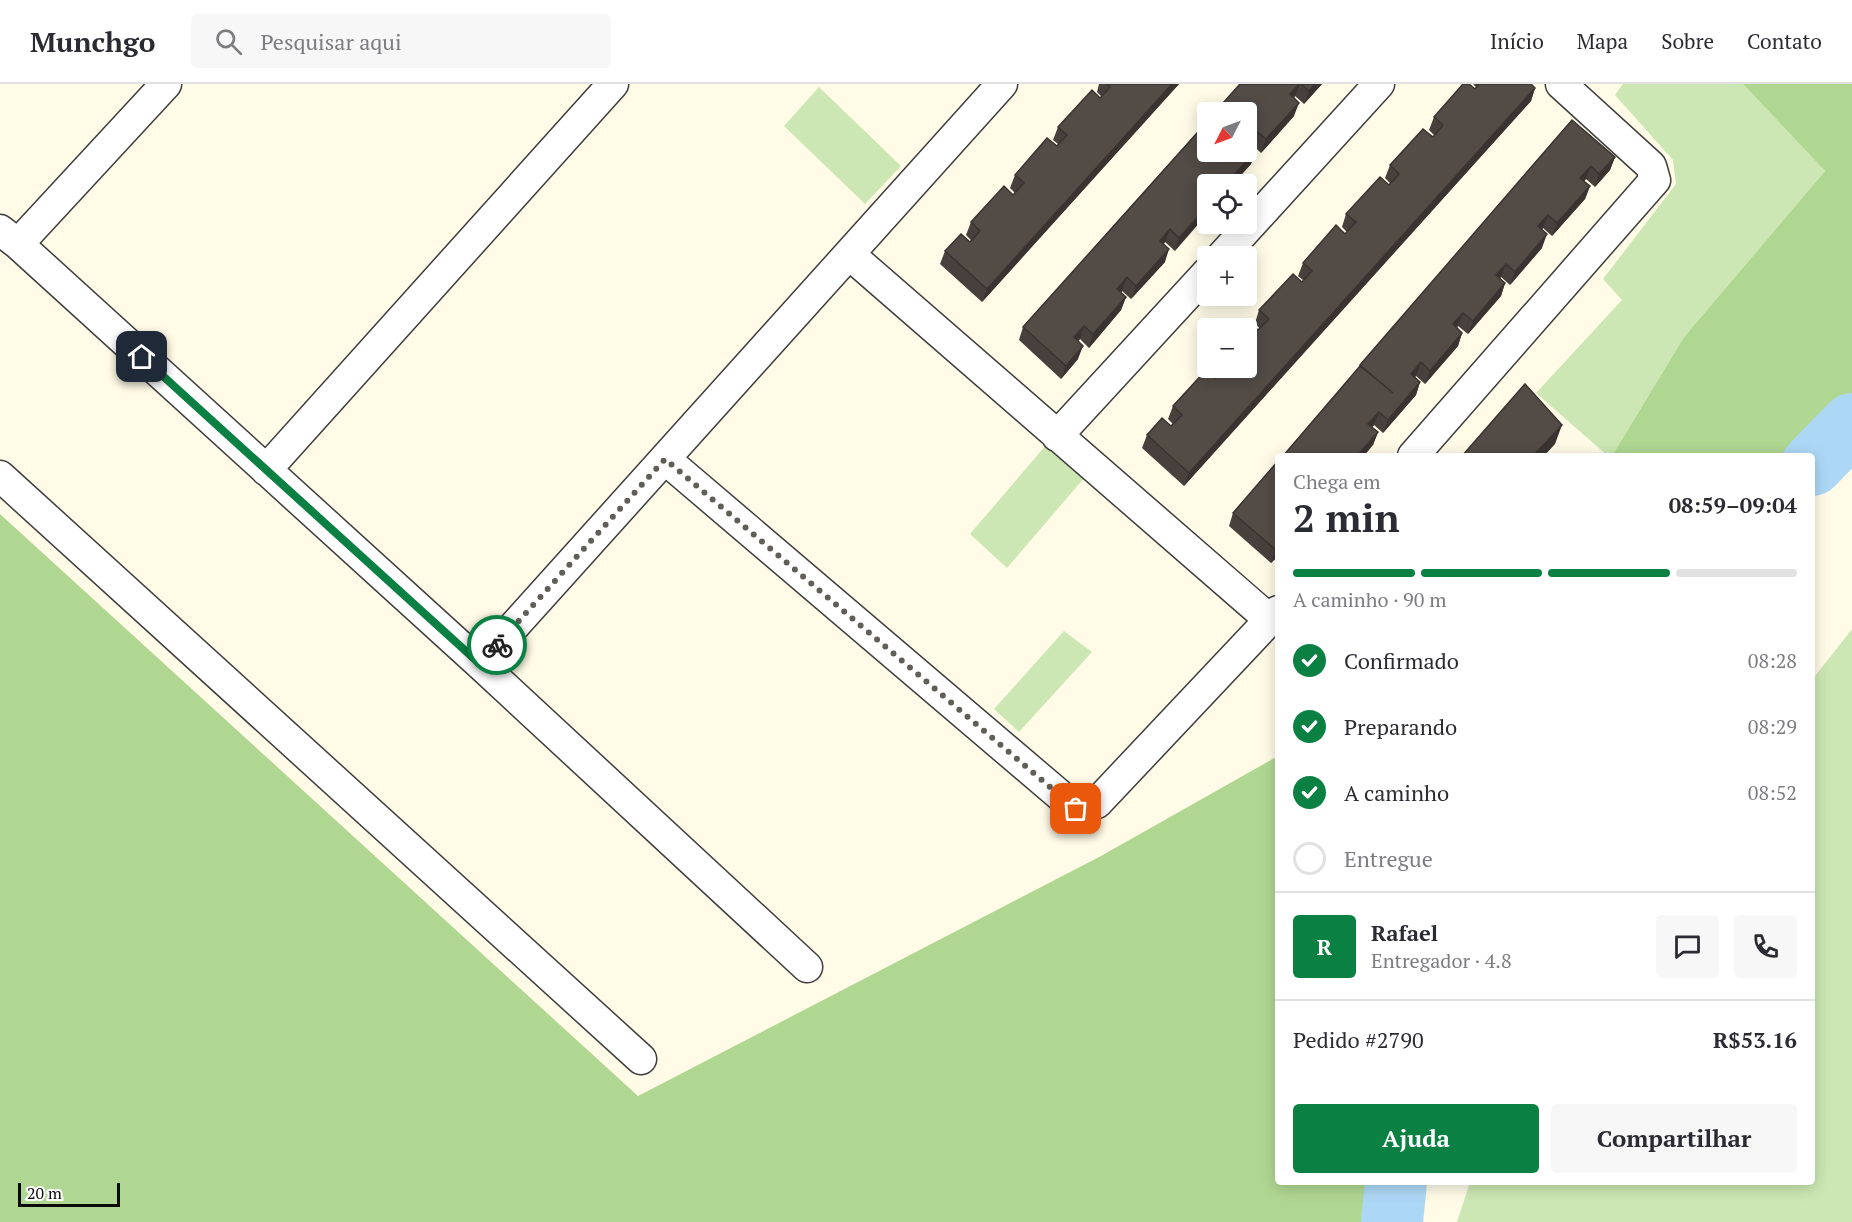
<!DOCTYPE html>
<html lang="pt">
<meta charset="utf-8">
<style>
body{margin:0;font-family:"PT Serif",serif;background:#f7f7f7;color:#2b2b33;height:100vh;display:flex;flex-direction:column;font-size:22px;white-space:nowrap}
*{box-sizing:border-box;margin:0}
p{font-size:20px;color:#7c7c81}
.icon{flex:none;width:33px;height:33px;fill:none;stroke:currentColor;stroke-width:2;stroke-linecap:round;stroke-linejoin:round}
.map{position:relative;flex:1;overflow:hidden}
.panel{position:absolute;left:1275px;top:369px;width:540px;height:732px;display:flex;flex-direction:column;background:#fff;border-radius:6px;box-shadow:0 3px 15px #0003}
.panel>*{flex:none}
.needle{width:39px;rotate:228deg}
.tools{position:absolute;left:1197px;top:18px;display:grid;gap:12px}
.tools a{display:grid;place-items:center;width:60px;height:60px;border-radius:6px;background:#fff;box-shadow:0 3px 15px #0003;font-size:30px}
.scale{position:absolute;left:18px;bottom:15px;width:102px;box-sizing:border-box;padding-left:6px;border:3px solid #0a0a0a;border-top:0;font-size:16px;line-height:21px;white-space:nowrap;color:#0a0a0a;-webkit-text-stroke:4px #fff;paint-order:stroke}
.pin{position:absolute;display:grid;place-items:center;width:51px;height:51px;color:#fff;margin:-26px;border-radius:12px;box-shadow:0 3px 9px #0006}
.courier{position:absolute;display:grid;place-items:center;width:60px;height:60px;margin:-30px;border:4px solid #0b8043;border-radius:50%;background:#fff;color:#222;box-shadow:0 2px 8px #0007}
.summary em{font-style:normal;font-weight:700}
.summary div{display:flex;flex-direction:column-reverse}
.summary{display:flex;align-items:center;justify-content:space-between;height:102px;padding:0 18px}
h1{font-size:39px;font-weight:700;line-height:45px}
.bar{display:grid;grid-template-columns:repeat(4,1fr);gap:9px 6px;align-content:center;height:72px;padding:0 18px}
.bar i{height:8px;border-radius:4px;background:#e1e1e2}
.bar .selected{background:#0b8043}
.bar p{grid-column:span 4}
.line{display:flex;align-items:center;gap:15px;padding:0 18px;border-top:2px solid #e1e1e2}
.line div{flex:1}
.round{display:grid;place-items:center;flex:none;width:63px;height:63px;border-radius:6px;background:#f7f7f7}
ol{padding:0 18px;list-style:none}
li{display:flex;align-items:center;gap:18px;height:66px}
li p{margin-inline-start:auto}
li .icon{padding:6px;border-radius:50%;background:#0b8043;color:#fff;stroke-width:4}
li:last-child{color:#7c7c81}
li i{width:33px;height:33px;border:3px solid #e1e1e2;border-radius:50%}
.primary-button{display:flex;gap:12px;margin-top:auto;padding:12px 18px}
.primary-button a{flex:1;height:69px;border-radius:6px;background:#0b8043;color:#fff;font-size:24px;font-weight:700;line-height:69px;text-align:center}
.primary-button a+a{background:#f7f7f7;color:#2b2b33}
header{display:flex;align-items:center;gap:36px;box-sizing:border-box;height:84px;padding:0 30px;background:#fff;border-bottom:2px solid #e1e1e2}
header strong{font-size:28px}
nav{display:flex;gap:33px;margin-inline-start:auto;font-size:21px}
.search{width:420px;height:54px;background:#f7f7f7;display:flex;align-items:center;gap:15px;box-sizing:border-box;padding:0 21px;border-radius:6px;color:#7c7c81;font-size:22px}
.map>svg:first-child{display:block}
.green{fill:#cce7b3}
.forest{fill:#b0d792}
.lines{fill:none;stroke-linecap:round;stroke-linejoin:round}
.river{stroke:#add8f5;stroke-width:62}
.minor-casing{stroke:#3d3d3d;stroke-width:33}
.minor{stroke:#fff;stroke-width:30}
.wall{fill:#47403c}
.shaded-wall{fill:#393431}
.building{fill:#524b46;stroke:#393431;stroke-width:1.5}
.done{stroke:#605e57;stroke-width:6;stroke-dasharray:0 10.8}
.route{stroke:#0b8043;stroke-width:8}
</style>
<header>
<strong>Munchgo</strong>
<div class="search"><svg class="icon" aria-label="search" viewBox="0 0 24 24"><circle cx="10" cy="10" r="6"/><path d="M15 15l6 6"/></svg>Pesquisar aqui</div>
<nav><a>Início</a><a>Mapa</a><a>Sobre</a><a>Contato</a></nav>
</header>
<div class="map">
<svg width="1852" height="1138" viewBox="0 0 1852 1138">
<rect width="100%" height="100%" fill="#fffbe7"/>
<path class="green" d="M 1623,0 L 1743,0 L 1825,87 L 1684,253 L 1612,372 L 1608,372 L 1536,309 L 1622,216 L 1603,195 L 1676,100 L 1673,76 L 1615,11 Z
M 819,3 L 901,82 L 865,120 L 784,42 Z
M 1047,360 L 1085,393 L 1007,484 L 970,450 Z
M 1852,545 L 1852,1138 L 1457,1138 L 1470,1098 L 1812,1098 L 1812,596 Z
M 1064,547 L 1092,568 L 1019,648 L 994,625 Z"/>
<path class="forest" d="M 1743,0 L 1852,0 L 1852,316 L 1800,372 L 1612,372 L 1684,253 L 1825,87 Z
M 0,430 L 638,1012 L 1101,772 L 1278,672 L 1278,1098 L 1377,1098 L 1364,1138 L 0,1138 Z"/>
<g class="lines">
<path class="river" d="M 1812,381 L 1852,340
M 1392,1138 L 1396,1098"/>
<defs>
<path id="minor" d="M 0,146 L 18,160 L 480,580 L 807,883
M 18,160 L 166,0
M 849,170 L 1270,536
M 1222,172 L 1379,0
M 1057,352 L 1208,188
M 1413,372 L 1655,96 L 1651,82 L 1561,0
M 665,375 L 1076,725 L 1097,719 L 1278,527
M 266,386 L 613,0
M 0,392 L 641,975
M 480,580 L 1002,0"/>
</defs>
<use href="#minor" class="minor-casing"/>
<use href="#minor" class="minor"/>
</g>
<path class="wall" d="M 1099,0 L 1179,0 L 982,218 L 940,180 L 945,167 L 970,158 L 971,156 L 966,151 L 971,138 L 1013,111 L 1015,109 L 1010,104 L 1015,91 L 1057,62 L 1058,60 L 1053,56 L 1058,43 L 1100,14 L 1102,13 L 1097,8 Z
M 1240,0 L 1322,0 L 1304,20 L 1295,12 L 1294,14 L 1294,32 L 1261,69 L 1252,60 L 1250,62 L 1255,67 L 1251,80 L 1233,100 L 1208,100 L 1207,111 L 1175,167 L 1165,158 L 1164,160 L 1165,178 L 1131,215 L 1122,207 L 1121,209 L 1126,213 L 1121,226 L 1089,264 L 1080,255 L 1078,257 L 1078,275 L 1061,295 L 1019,256 L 1023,243 Z
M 1473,0 L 1531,0 L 1535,4 L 1531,17 L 1184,402 L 1142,364 L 1147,351 L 1171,342 L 1173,340 L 1168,335 L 1173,322 L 1215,294 L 1217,292 L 1211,288 L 1213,284 L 1246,284 L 1258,246 L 1260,245 L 1255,239 L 1259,226 L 1302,198 L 1304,197 L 1298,192 L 1303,179 L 1345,150 L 1347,148 L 1342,143 L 1346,130 L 1389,101 L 1390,99 L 1385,94 L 1390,81 L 1433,53 L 1434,51 L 1429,46 L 1434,33 L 1475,5 L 1476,3 Z
M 1572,36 L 1615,73 L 1610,86 L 1595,103 L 1586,95 L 1584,97 L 1590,102 L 1585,115 L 1552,152 L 1543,144 L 1541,146 L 1542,164 L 1510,201 L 1501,193 L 1500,194 L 1505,199 L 1501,212 L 1468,250 L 1458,242 L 1457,243 L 1462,249 L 1458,262 L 1425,300 L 1416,292 L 1415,293 L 1420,298 L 1416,311 L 1383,349 L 1374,341 L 1372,343 L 1378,348 L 1373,361 L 1360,283 L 1360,281 Z
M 1278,377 L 1278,472 L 1271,479 L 1229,442 L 1233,429 Z"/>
<path class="shaded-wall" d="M 1172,0 L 1179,0 L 982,218 L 987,205 Z
M 1300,0 L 1295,12 L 1285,23 L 1290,10 Z
M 1315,0 L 1322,0 L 1304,20 L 1309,7 Z
M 1535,4 L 1531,17 L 1184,402 L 1189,389 Z
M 1299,19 L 1294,32 L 1261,69 L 1266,55 Z
M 1256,47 L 1252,60 L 1246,66 L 1246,59 Z
M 1255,67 L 1251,80 L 1233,100 L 1226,100 Z
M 1615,73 L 1610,86 L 1595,103 L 1599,90 Z
M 1591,82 L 1586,95 L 1576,107 L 1580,94 Z
M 1590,102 L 1585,115 L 1552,152 L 1557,139 Z
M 1208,103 L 1208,111 L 1198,121 L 1203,108 Z
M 1208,122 L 1208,129 L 1175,167 L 1179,154 Z
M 1548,131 L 1543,144 L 1533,155 L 1538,142 Z
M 1170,145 L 1165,158 L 1155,170 L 1160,157 Z
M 1547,150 L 1542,164 L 1510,201 L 1515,188 Z
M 1169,165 L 1165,178 L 1131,215 L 1136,202 Z
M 1506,180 L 1501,193 L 1491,204 L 1496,191 Z
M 1127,193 L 1122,207 L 1112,218 L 1117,205 Z
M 1505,199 L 1501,212 L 1468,250 L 1473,237 Z
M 1126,213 L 1121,226 L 1089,264 L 1093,250 Z
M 1463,229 L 1458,242 L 1449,253 L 1453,240 Z
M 1084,242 L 1080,255 L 1069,266 L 1074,253 Z
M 1462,249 L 1458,262 L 1425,300 L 1430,287 Z
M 1083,262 L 1078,275 L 1061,295 L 1066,282 Z
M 1421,278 L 1416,292 L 1406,303 L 1411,290 Z
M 1420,298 L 1416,311 L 1383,349 L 1388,336 Z
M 1379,328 L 1374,341 L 1364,353 L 1368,340 Z
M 1562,341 L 1555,360 L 1544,372 L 1533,372 Z
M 1378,348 L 1373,361 L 1364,372 L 1357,372 Z
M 1278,464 L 1278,472 L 1271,479 L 1276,466 Z"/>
<path class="building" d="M 1107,0 L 1172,0 L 987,205 L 945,167 L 961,150 L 970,158 L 980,147 L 971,138 L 1004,102 L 1013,111 L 1024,99 L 1015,91 L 1047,54 L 1057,62 L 1067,51 L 1058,43 L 1092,6 L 1100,14 L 1110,3 Z
M 1240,0 L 1299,0 L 1290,10 L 1299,19 L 1266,55 L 1256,47 L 1246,59 L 1246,28 L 1215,28 Z
M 1301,0 L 1315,0 L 1309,7 Z
M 1463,0 L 1469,0 L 1475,5 L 1479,0 L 1531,0 L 1535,4 L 1189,389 L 1147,351 L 1162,334 L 1171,342 L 1182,331 L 1173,322 L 1206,286 L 1215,294 L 1225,284 L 1246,284 L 1246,244 L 1243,244 L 1249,238 L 1258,246 L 1269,235 L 1259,226 L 1293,190 L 1302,198 L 1312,187 L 1303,179 L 1336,141 L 1345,150 L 1356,138 L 1346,130 L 1380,93 L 1389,101 L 1399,90 L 1390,81 L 1423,45 L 1433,53 L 1443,41 L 1434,33 Z
M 1572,36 L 1615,73 L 1599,90 L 1591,82 L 1580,94 L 1590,102 L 1557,139 L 1548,131 L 1538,142 L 1547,150 L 1515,188 L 1506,180 L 1496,191 L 1505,199 L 1473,237 L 1463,229 L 1453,240 L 1462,249 L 1430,287 L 1421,278 L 1411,290 L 1420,298 L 1388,336 L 1379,328 L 1368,340 L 1378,348 L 1357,372 L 1283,372 L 1360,282 L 1393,309 L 1360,281 Z
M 1208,37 L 1208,68 L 1246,68 L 1246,59 L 1255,67 L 1226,100 L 1218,100 L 1214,96 L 1210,100 L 1208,100 L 1208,103 L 1203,108 L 1208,111 L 1208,122 L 1179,154 L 1170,145 L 1160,157 L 1169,165 L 1136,202 L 1127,193 L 1117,205 L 1126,213 L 1093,250 L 1084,242 L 1074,253 L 1083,262 L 1066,282 L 1023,243 Z
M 1525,300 L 1562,341 L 1533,372 L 1462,372 Z
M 1278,377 L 1278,464 L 1276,466 L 1233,429 Z"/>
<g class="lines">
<path class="done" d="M 497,561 L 665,375 L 1076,725"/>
<path class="route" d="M 142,273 L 480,580 L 497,561"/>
</g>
</svg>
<div class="tools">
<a><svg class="needle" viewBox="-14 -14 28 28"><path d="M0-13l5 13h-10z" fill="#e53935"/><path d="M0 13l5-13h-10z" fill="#7c7c81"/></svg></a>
<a><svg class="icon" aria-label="locate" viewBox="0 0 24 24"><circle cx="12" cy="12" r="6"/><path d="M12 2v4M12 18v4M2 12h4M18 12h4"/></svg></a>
<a>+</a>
<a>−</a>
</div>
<div class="scale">20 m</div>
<div class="pin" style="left:1076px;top:725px;background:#ea580c"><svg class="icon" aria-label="bag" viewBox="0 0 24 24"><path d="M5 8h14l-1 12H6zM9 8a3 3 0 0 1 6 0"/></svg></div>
<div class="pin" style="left:142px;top:273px;background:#1f2937"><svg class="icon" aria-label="home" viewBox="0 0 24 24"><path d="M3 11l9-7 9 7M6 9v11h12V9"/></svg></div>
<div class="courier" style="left:497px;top:561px"><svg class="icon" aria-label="bike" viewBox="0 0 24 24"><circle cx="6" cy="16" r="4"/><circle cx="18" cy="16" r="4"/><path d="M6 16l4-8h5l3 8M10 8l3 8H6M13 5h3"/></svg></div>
<section class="panel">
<div class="summary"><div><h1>2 min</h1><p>Chega em</p></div><em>08:59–09:04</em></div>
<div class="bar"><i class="selected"></i><i class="selected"></i><i class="selected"></i><i></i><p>A caminho · 90 m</p></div>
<ol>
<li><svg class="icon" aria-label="check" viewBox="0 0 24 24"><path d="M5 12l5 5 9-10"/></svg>Confirmado<p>08:28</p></li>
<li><svg class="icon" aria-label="check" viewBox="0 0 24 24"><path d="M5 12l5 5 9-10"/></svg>Preparando<p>08:29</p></li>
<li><svg class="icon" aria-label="check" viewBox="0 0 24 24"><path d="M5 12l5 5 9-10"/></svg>A caminho<p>08:52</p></li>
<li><i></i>Entregue</li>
</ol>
<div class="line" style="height:108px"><b class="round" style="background:#0b8043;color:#fff">R</b><div><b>Rafael</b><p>Entregador · 4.8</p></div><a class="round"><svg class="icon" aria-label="chat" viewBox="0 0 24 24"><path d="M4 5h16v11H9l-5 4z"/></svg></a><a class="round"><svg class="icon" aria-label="phone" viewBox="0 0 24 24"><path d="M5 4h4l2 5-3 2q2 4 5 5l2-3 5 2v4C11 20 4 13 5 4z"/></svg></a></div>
<div class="line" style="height:78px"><div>Pedido #2790</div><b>R$53.16</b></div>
<div class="primary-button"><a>Ajuda</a><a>Compartilhar</a></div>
</section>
</div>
